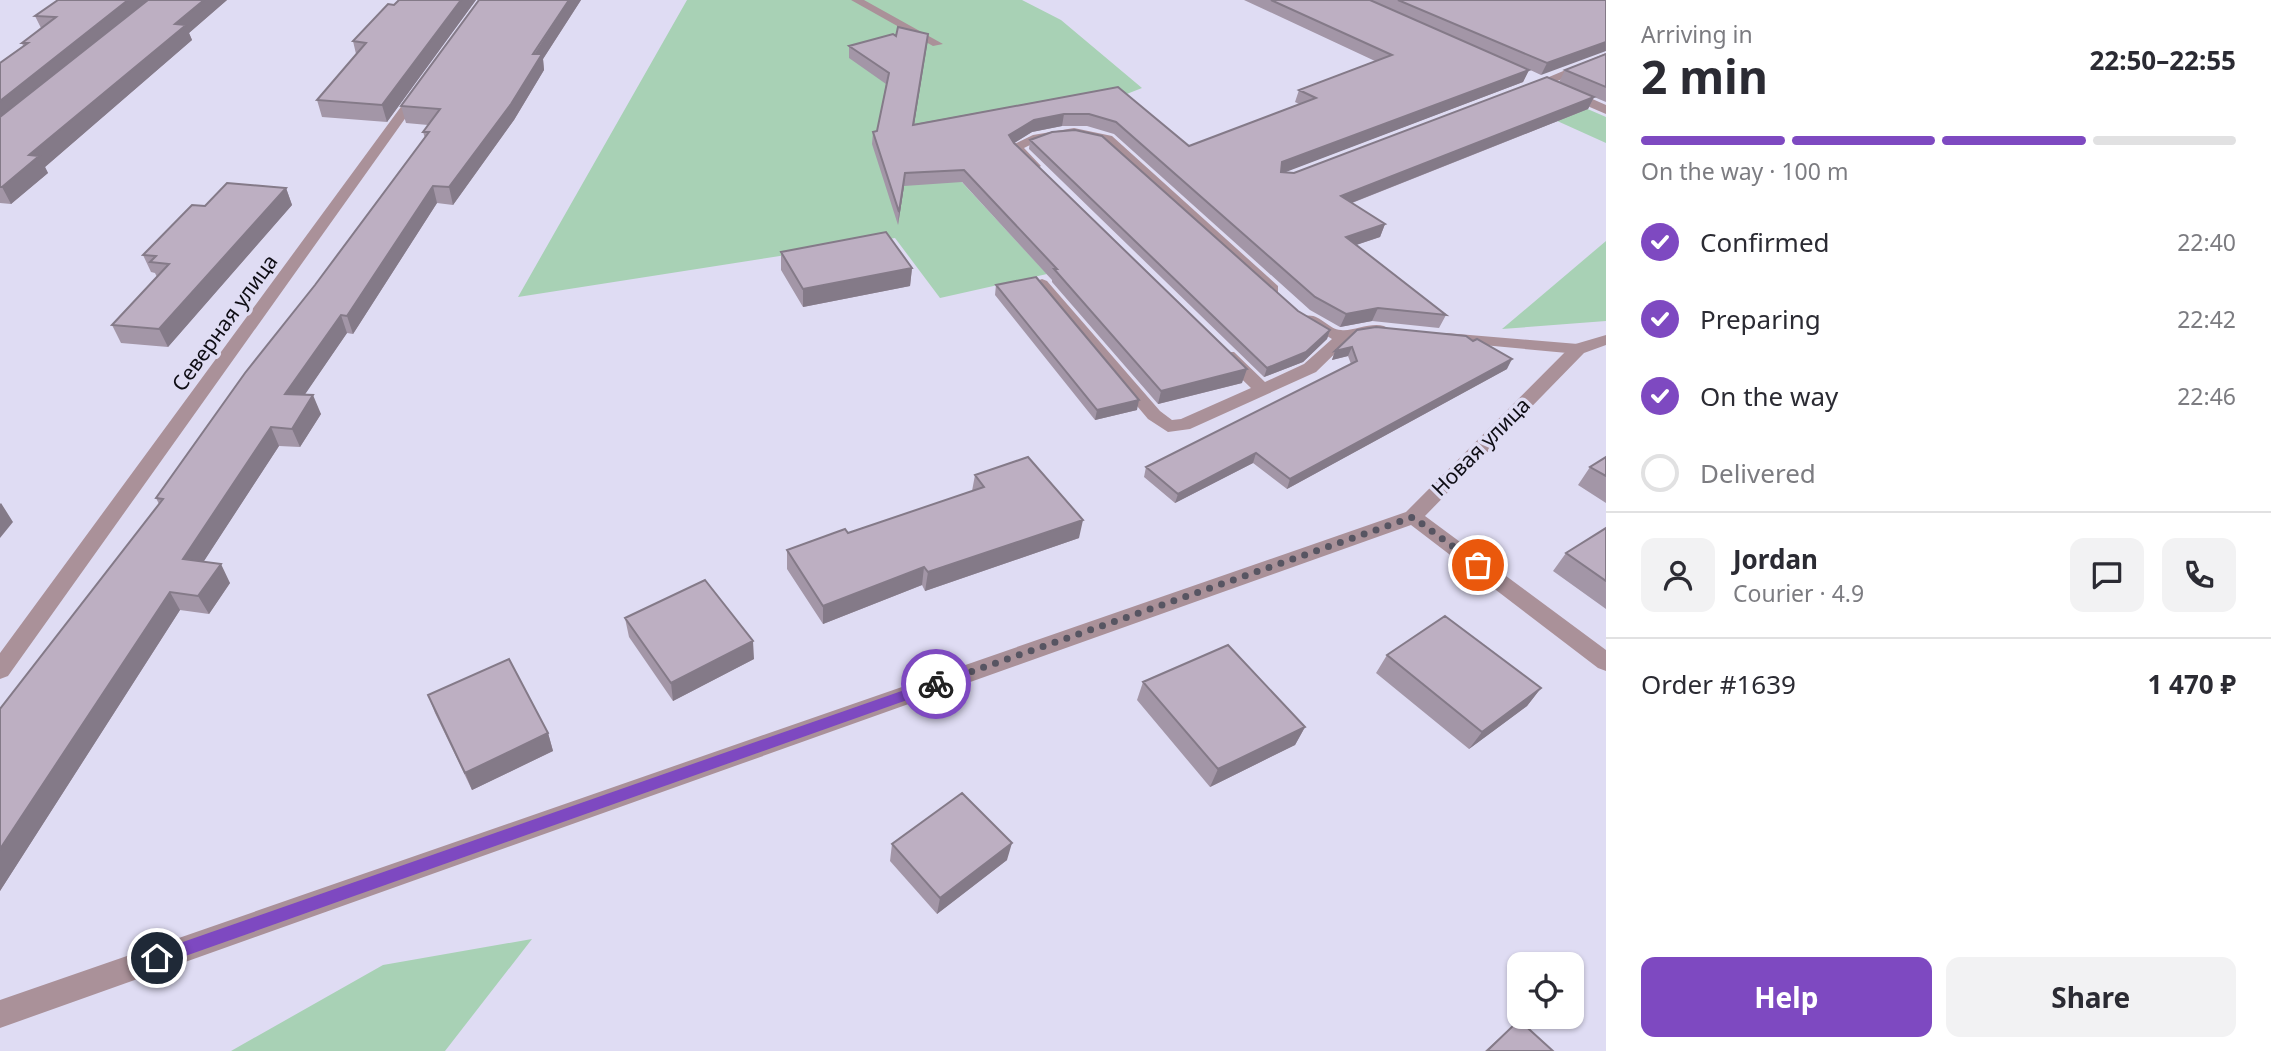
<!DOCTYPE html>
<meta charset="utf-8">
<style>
body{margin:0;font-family:"Noto Sans",sans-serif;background:#f2f2f3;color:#2b2b33;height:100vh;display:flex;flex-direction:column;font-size:26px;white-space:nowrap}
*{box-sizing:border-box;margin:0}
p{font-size:23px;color:#7c7c81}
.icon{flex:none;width:38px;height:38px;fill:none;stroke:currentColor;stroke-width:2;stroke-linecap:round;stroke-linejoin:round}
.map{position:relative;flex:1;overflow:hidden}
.sheet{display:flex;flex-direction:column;background:#fff;width:665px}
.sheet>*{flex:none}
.fabs{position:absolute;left:1507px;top:952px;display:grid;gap:14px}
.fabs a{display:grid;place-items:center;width:77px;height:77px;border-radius:14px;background:#fff;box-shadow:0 2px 5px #0004;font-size:35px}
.pin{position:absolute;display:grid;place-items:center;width:60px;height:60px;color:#fff;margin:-30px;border:4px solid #fff;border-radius:50%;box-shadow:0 2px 7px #0007}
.courier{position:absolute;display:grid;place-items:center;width:70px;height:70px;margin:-35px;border:5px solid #7e49c1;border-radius:50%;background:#fff;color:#222;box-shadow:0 2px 9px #0007}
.summary em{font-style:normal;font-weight:700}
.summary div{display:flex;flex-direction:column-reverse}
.summary{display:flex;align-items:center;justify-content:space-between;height:119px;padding:0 35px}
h1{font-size:46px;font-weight:700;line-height:52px}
.bar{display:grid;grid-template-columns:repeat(4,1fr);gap:10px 7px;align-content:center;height:84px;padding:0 35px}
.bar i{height:9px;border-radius:5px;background:#e1e1e2}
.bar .active{background:#7e49c1}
.bar p{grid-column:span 4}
.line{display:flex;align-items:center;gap:18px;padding:0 35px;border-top:2px solid #e1e1e2}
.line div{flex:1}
.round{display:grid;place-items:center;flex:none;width:74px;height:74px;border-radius:14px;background:#f2f2f3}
ol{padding:0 35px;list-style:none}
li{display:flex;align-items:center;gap:21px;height:77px}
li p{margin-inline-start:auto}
li .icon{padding:7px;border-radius:50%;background:#7e49c1;color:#fff;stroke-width:4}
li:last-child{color:#7c7c81}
li i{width:38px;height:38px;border:4px solid #e1e1e2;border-radius:50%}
.primary-button{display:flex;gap:14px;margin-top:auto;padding:14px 35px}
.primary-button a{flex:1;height:80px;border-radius:14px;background:#7e49c1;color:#fff;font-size:28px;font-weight:700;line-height:80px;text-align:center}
.primary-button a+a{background:#f2f2f3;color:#2b2b33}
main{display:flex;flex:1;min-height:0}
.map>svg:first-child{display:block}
.green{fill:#a8d1b5}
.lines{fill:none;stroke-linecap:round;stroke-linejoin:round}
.service{fill:#aa9199;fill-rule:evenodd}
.minor{fill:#aa9199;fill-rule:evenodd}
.wall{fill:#a396a7}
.shaded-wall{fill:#847a88}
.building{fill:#bdafc2;stroke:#847a88;stroke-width:2}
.route{fill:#7e49c1}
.done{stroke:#575562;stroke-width:7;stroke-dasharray:0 12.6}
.labels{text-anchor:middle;stroke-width:7;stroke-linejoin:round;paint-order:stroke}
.street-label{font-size:21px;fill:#0e0d14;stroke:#dfdcf3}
</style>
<main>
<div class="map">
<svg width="1606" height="1051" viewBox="0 0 1606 1051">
<rect width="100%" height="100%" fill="#dfdcf3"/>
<path class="green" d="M 687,0 L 1022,0 L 1061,20 L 1142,88 L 946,165 L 1047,274 L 940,298 L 895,238 L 518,297 Z
M 1546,91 L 1606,117 L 1606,143 L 1515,102 Z
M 1606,241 L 1606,321 L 1502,329 Z
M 532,939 L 445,1051 L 231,1051 L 383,965 Z"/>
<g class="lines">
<path class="service" d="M 851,0 L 864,0 L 943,44 L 933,46 Z
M 1074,128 L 1112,136 L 1278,286 L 1278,292 L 1268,292 L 1102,142 C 1077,132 1048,136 1024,148 L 1041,166 L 1034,170 L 1014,154 L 1010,146 L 1033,135 Z
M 1042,279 L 1047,281 L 1160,411 L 1172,420 L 1181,419 L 1251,388 L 1222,360 L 1220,356 L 1222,352 L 1234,352 L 1265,382 L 1304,364 L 1332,339 L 1304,322 L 1304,316 C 1320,312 1327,329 1341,330 C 1355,332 1378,318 1390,330 L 1382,335 L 1352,337 L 1316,372 L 1190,429 L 1168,432 L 1148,419 L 1037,287 L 1037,281 Z
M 1446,333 L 1578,344 L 1586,349 L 1578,354 L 1440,341 L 1438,338 Z"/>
<path class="minor" d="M 1606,53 L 1606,61 L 1533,91 L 1523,88 Z
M 414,89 L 424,92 L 8,676 L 0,679 L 0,653 Z
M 1564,90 L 1572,90 L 1606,105 L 1606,114 L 1564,96 Z
M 1606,335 L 1606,345 L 1584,353 L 1425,516 L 1606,650 L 1606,671 L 1598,668 L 1411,525 L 0,1028 L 0,1000 L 1406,512 L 1572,345 Z"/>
</g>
<path class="wall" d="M 58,0 L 227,0 L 189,33 L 192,40 L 45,167 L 48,173 L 11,204 L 0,203 L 0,63 L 23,46 L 22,43 L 41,28 L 35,16 Z
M 399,0 L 476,0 L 387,122 L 322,117 L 317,100 L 356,54 L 353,41 Z
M 479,0 L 581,0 L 543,59 L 544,70 L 514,120 L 453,205 L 437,203 L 353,334 L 347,333 L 304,395 L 321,414 L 300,447 L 279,446 L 203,562 L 230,583 L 209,614 L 180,610 L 0,891 L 0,709 L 159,504 L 156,498 L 425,138 L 423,132 L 428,125 L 406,123 L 401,106 Z
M 1244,0 L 1606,0 L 1541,75 L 1526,68 L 1529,70 L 1523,82 L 1284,172 L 1294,173 L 1559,82 L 1565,70 L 1606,54 L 1606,102 L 1594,97 L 1588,109 L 1352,203 L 1385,224 L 1380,237 L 1356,245 L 1446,315 L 1439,328 L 1372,321 L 1340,327 L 1310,310 L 1114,134 L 1087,126 L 1062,126 L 1032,132 L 1014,143 L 1242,383 L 1158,404 L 1052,282 L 1052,280 L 962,182 L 904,186 L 898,225 L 872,144 L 873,132 L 877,131 L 886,84 L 849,58 L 849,46 L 896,36 L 928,34 L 914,124 L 1118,87 L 1189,146 L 1299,104 L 1295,102 L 1299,90 L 1375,61 Z
M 1030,140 L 1298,311 L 1330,330 L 1327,339 L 1303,362 L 1264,377 L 1029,149 Z
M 286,188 L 292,205 L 168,347 L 121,343 L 112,325 L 157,277 L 155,273 L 151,272 L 143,255 L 205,206 Z
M 781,252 L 912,268 L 910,286 L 803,307 L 781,270 Z
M 996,285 L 1137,410 L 1095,420 L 995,295 Z
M 1357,330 L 1507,369 L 1287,489 L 1253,463 L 1175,503 L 1144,477 L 1146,467 L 1351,364 L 1348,356 L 1332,360 L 1335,351 Z
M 1606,457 L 1606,503 L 1578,485 L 1590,467 Z
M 975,475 L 1079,538 L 925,591 L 922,585 L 823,624 L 787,569 L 787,550 L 848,533 L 972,491 Z
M 1606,528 L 1606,609 L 1553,571 L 1566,553 Z
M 625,618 L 754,659 L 673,701 L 629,637 Z
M 1387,655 L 1541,688 L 1527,706 L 1469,749 L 1376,673 Z
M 1143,682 L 1305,727 L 1295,745 L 1210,787 L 1137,700 Z
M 428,695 L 548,733 L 553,751 L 472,790 L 435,713 Z
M 892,844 L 1007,860 L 937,914 L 890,861 Z
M 1519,1020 L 1553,1051 L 1485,1051 Z"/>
<path class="shaded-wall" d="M 128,0 L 153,0 L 0,125 L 0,101 Z
M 204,0 L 227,0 L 189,33 L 192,40 L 45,167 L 48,173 L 11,204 L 2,187 L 29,155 L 175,24 Z
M 461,0 L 476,0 L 387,122 L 382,105 Z
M 569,0 L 581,0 L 543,59 L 544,70 L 514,120 L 453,205 L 449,187 Z
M 928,34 L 927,45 L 912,137 L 913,125 Z
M 1606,42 L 1606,51 L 1541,75 L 1547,63 Z
M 1529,70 L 1523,82 L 1278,175 L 1282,162 Z
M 1594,97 L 1588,109 L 1336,209 L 1341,196 Z
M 1064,114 L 1062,126 L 1032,132 L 1008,147 L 1009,135 L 1034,120 Z
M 905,173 L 904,186 L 898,225 L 899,212 Z
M 433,186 L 437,203 L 353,334 L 347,316 Z
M 286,188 L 292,205 L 168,347 L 159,329 Z
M 1385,224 L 1380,237 L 1341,250 L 1346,237 Z
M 912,268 L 910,286 L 803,307 L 803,289 Z
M 1378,308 L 1372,321 L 1340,327 L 1346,314 Z
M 341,315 L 347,333 L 293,412 L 285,394 Z
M 1330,330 L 1327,339 L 1303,362 L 1264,377 L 1267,368 Z
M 1352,347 L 1348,356 L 1332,360 L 1335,351 Z
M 1512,359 L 1507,369 L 1287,489 L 1290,479 Z
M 1247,369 L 1242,383 L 1158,404 L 1161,391 Z
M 313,395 L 321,414 L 300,447 L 292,429 Z
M 1139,400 L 1137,410 L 1095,420 L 1097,410 Z
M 271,427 L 279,446 L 193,578 L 183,559 Z
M 1256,453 L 1253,463 L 1175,503 L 1178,494 Z
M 1,503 L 13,522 L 0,538 L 0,504 Z
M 1083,520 L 1079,538 L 925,591 L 928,572 Z
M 221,564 L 230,583 L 209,614 L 198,596 Z
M 924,567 L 922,585 L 823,624 L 823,606 Z
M 170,592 L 180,610 L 0,891 L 0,849 Z
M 753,641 L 754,659 L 673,701 L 671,683 Z
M 1541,688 L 1527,706 L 1469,749 L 1482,732 Z
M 1305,727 L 1295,745 L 1210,787 L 1218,769 Z
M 548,733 L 553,751 L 472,790 L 465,773 Z
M 1012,843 L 1007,860 L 937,914 L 940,898 Z"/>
<path class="building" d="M 58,0 L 128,0 L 0,101 L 0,63 L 28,43 L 22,43 L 56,17 L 35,16 Z
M 148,0 L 204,0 L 175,24 L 186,25 L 29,155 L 39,156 L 2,187 L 0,187 L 0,117 Z
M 399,0 L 461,0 L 382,105 L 317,100 L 366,43 L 353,41 L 388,4 L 394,5 Z
M 479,0 L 569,0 L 533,54 L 542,54 L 511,104 L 449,187 L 433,186 L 347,316 L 341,315 L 285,394 L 313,395 L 292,429 L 271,427 L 183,559 L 221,564 L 198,596 L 170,592 L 0,849 L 0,709 L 163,499 L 156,498 L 245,373 L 315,285 L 429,132 L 423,132 L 440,109 L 401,106 Z
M 1271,0 L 1370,0 L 1529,70 L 1282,162 L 1281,172 L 1294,173 L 1547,77 L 1594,97 L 1341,196 L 1385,224 L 1346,237 L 1446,315 L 1378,308 L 1346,314 L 1315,297 L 1116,122 L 1089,114 L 1064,114 L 1034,120 L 1009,135 L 1014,143 L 1247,369 L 1161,391 L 1054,269 L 1057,269 L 964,170 L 905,173 L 899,212 L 873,132 L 877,131 L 889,73 L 849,46 L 893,34 L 896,36 L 898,27 L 928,34 L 913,125 L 1118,87 L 1189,146 L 1316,98 L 1299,90 L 1392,55 Z
M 1398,0 L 1606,0 L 1606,42 L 1547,63 Z
M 1606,54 L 1606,87 L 1565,70 Z
M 1075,130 L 1102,136 L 1298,311 L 1330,330 L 1306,352 L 1267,368 L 1030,140 L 1052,132 Z
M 227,183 L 286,188 L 159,329 L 112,325 L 169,264 L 150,262 L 156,256 L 143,255 L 192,205 L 205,206 Z
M 886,232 L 912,268 L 803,289 L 781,252 Z
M 1036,277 L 1139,400 L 1097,410 L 996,285 Z
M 1376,327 L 1466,336 L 1473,341 L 1477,339 L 1512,359 L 1290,479 L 1256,453 L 1178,494 L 1146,467 L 1357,361 L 1352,347 L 1335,351 L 1357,330 Z
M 1028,457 L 1083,520 L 928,572 L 924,567 L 823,606 L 787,550 L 845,529 L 848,533 L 984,487 L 975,475 Z
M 1606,457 L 1606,476 L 1590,467 Z
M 1606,528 L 1606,581 L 1566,553 Z
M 705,580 L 753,641 L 671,683 L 625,618 Z
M 1445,616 L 1541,688 L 1482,732 L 1387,655 Z
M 1228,645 L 1305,727 L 1218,769 L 1143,682 Z
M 509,659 L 548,733 L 465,773 L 428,695 Z
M 962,793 L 1012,843 L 940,898 L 892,844 Z
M 1519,1020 L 1553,1051 L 1487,1051 Z"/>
<path class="route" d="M 936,679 L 941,681 L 941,688 L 157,966 L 149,958 L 157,951 Z"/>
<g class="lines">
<path class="done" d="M 936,684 L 1413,517 L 1478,565"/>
</g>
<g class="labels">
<g class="street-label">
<text transform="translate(225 323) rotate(-54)" y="7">Северная улица</text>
<text transform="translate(1481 447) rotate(-45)" y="7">Новая улица</text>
</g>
</g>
</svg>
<div class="fabs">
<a><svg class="icon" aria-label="locate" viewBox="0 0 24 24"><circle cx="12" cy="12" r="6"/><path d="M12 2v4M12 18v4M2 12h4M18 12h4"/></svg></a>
</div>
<div class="pin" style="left:1478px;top:565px;background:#ea580c"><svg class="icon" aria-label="bag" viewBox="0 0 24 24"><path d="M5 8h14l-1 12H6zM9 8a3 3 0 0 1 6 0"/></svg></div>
<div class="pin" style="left:157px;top:958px;background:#1f2937"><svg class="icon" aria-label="home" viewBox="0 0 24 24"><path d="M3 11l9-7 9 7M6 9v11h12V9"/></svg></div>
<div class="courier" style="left:936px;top:684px"><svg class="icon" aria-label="bike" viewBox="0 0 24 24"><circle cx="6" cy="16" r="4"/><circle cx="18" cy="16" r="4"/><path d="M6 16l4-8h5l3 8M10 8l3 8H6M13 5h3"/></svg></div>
</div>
<section class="sheet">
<div class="summary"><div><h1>2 min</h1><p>Arriving in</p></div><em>22:50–22:55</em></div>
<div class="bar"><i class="active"></i><i class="active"></i><i class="active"></i><i></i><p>On the way · 100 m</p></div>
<ol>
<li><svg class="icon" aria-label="check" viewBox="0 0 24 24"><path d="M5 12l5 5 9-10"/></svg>Confirmed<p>22:40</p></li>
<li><svg class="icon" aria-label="check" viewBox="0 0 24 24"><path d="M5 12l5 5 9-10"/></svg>Preparing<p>22:42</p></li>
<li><svg class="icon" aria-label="check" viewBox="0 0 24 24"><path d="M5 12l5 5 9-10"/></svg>On the way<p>22:46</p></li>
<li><i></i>Delivered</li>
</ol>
<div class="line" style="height:126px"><a class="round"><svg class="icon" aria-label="person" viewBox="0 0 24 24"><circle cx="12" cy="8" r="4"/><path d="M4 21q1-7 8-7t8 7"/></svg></a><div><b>Jordan</b><p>Courier · 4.9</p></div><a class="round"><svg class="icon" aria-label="chat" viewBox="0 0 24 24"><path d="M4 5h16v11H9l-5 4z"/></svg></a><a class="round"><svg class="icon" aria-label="phone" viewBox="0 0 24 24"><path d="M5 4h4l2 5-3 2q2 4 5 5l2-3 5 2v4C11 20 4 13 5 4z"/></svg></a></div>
<div class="line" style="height:91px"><div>Order #1639</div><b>1 470 ₽</b></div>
<div class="primary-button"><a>Help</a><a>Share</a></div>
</section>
</main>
